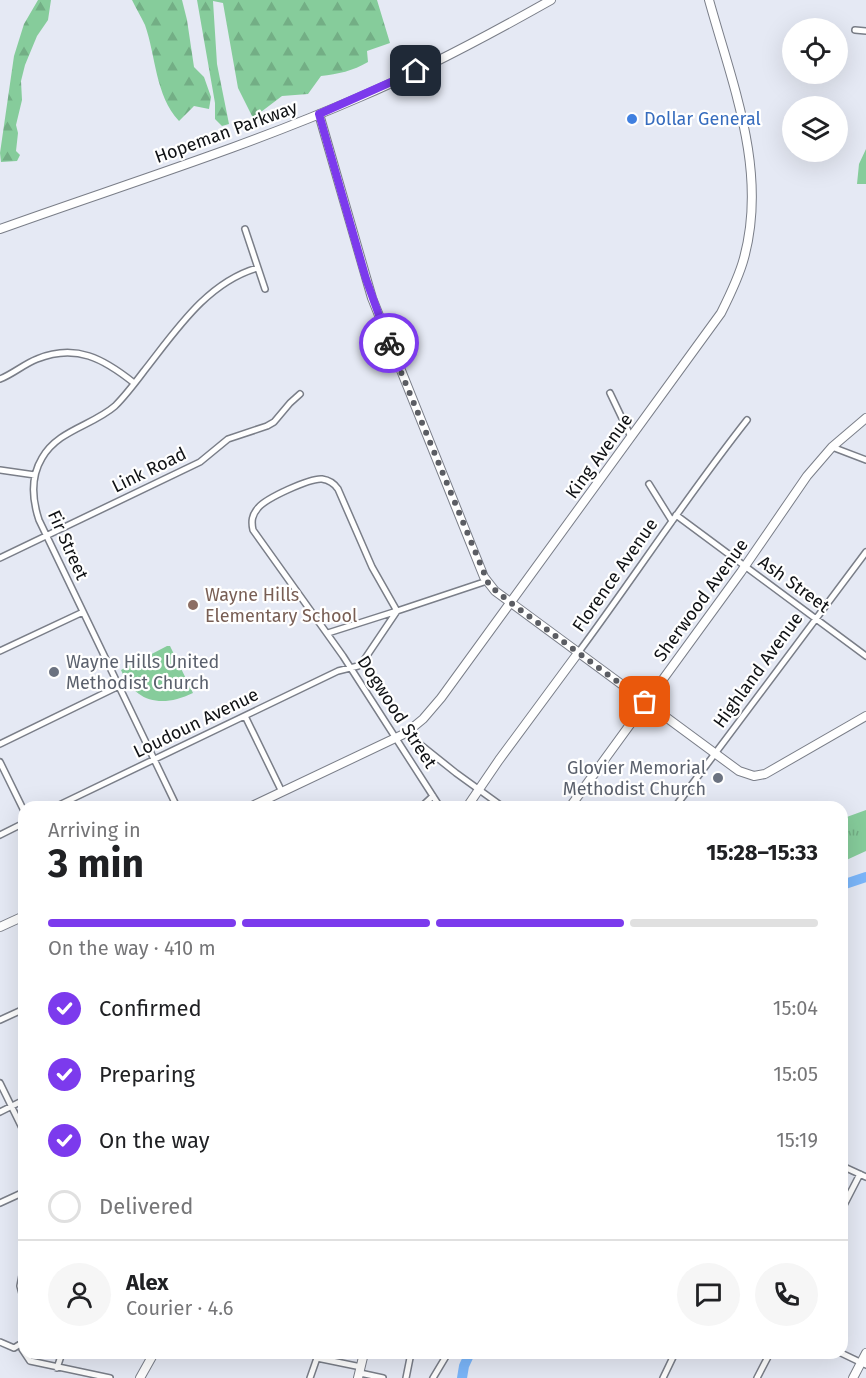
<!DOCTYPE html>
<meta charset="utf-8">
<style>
body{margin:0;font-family:"Fira Sans",sans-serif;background:#f6f6f6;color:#202124;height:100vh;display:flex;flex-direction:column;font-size:22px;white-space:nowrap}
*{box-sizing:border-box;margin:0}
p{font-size:20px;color:#757577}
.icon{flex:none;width:33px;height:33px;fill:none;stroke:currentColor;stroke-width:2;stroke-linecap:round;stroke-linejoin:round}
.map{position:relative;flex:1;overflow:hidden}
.sheet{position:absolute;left:18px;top:801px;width:830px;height:558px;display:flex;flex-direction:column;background:#fff;border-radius:18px;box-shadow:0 6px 24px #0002}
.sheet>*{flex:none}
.fabs{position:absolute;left:782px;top:18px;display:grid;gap:12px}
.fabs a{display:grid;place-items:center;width:66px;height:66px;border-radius:50%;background:#fff;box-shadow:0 6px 24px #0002;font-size:30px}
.pin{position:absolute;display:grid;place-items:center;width:51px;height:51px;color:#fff;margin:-26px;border-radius:12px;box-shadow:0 3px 9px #0006}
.courier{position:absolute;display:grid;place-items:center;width:60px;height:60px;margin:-30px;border:4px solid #7c3aed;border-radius:50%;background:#fff;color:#222;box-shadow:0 2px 8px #0007}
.head em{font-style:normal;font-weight:700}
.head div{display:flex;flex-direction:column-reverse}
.head{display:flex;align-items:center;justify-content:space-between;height:102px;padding:0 30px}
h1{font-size:39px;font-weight:700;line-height:45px}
.bar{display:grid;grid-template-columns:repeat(4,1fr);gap:9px 6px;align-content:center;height:72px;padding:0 30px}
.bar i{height:8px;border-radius:4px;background:#e0e0e0}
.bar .current{background:#7c3aed}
.bar p{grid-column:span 4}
.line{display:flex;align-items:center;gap:15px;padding:0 30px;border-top:2px solid #e0e0e0}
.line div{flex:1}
.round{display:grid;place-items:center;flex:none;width:63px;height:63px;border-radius:32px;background:#f6f6f6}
ol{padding:0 30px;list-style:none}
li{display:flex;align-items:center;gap:18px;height:66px}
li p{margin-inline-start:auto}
li .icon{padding:6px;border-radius:50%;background:#7c3aed;color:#fff;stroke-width:4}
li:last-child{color:#757577}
li i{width:33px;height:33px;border:3px solid #e0e0e0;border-radius:50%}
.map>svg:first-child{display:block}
.grass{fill:#86cc9b}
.forest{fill:url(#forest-firs)}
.park{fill:url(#park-tufts)}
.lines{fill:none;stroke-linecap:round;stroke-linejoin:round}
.river{stroke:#7bb6fa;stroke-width:10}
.street-casing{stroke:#7a7e88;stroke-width:8}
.secondary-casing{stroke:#7a7e88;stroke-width:10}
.street{stroke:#fff;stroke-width:5}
.secondary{stroke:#fff;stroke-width:8}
.done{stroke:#5b5d63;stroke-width:6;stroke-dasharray:0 10.8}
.route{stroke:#7c3aed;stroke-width:8}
.shop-dot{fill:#3f7fe0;stroke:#fff;stroke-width:2}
.education-dot{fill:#8d6e63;stroke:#fff;stroke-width:2}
.worship-dot{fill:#6b7280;stroke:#fff;stroke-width:2}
.labels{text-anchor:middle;stroke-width:4.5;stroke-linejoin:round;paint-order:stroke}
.shop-label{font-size:18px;fill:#366cbe;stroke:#fff;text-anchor:start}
.street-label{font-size:18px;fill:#101215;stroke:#fff}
.education-label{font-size:18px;fill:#785e54;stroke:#fff;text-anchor:start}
.worship-label{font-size:18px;fill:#5b616d;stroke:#fff;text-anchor:start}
</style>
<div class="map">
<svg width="866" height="1378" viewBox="0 0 866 1378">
<defs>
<pattern id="forest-firs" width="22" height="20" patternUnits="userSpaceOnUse" patternTransform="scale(1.5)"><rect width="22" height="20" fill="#86cc9b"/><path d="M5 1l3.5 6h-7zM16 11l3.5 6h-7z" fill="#73ae85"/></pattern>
<pattern id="park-tufts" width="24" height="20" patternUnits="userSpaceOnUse" patternTransform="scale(1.5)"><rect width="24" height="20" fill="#86cc9b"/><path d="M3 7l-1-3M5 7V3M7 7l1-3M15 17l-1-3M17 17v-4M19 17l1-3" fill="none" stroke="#73ae85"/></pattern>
</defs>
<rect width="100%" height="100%" fill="#e5e9f4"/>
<path class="grass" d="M 866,149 L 866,184 L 857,184 L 859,164 Z
M 167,646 L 170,646 L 193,693 C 162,708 135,703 121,670 Z"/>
<path class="forest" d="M 38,0 L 51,0 L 48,20 L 37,36 L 25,65 L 21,81 L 22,100 L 16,125 L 18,133 L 16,151 L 20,155 L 17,161 L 1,162 L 0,153 L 14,56 L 24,24 Z
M 132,0 L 182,0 L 187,20 L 194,67 L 204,77 L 211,97 L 209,109 L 194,106 L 179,121 C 155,95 156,56 145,25 C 141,17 136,8 132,0 Z
M 197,0 L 377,0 L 390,43 L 367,51 L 368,62 C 353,71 338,74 321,76 L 308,94 L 282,96 L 253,118 L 238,88 L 223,3 L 213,1 L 217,64 L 229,124 L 222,126 L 215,119 L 215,103 Z"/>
<path class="park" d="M 866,810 L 866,851 L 842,862 L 842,827 L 844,818 Z"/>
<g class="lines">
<path class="river" d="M 842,885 L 866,877
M 462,1378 L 464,1366 L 470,1353"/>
<defs>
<path id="street" d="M 855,30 L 866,31
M 245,229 L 265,289
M 0,379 C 13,374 24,364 37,359 C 76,343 104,359 134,383
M 610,393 L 631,437
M 832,447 L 866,460
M 0,470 L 35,475
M 649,484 L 672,521
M 676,515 L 866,656
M 0,558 L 200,462 L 228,439 L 267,426 L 274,422 L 290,403 L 300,394
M 328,633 L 397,611 L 372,567 L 338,489 C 334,483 329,480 322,479 C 310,478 266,498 258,508 C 252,515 251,521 253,530 L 343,656 L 440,807
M 0,651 L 83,612
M 578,653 C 635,576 687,496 747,420
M 245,716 L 282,792
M 406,733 L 456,773 L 503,807
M 0,744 L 119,686
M 0,762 L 24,811
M 55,807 L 338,671 L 358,666 L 364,660 L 397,611 L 487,581
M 177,807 L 39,520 C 32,499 30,478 42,458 C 58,430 92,426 115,406 C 126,395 135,383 144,371 C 175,332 206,283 257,268
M 421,807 L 433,796
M 675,807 L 866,552
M 0,835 L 24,823
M 0,1020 L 24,1009
M 0,1083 L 24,1132
M 0,1112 L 24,1100
M 842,1166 L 866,1177
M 0,1203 L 24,1192
M 842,1209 L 860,1174
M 24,1265 L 20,1286 L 24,1301
M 24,1331 L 22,1349 L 30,1361 L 110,1378
M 0,1342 L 14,1348 L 22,1343
M 841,1353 L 866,1365
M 57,1368 L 62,1353
M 360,1373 L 383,1378
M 310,1378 L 317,1358 L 361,1367
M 406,1378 L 411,1353
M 433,1378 L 448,1353
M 663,1378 L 675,1353
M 757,1378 L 770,1353"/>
<path id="secondary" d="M 319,114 L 372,298 L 484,577 L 495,591 L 739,771 L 754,776 L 765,774 L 866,716
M 0,229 C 120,186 243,148 360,97 C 426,69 489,35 551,0
M 250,807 L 406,733 L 423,719 L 441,698 L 721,313 C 730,295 739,277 744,258 C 768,171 732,83 709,0
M 467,807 L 499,760 L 578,653
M 570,807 L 741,572 L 807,476 L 832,447 L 866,418
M 0,927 L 24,916
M 140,1378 L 154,1353
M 358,1378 L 364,1353
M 853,1378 L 866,1353"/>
</defs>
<use href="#street" class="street-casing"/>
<use href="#secondary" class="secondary-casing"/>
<use href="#street" class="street"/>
<use href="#secondary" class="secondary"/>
</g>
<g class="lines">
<path class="done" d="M 389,343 L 489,585 L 511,603 L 645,702"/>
<path class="route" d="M 389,343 L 366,279 L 319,114 L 416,71"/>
</g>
<circle class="shop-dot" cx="632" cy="119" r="6"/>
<circle class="education-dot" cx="193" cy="605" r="6"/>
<g class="worship-dot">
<circle cx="54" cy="672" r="6"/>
<circle cx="718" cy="778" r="6"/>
</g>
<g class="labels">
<g class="shop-label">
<text x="644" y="125">Dollar General</text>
</g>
<g class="street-label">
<text transform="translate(226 132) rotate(-20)" y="6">Hopeman Parkway</text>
<text transform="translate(599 456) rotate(-54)" y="6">King Avenue</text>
<text transform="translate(149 470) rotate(-26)" y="6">Link Road</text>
<text transform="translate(68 545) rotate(66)" y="6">Fir Street</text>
<text transform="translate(615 575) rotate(-55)" y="6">Florence Avenue</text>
<text transform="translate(794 584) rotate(36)" y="6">Ash Street</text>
<text transform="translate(701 600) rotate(-54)" y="6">Sherwood Avenue</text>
<text transform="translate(758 670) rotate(-54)" y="6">Highland Avenue</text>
<text transform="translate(397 712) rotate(57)" y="6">Dogwood Street</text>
<text transform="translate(196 723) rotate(-26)" y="6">Loudoun Avenue</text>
</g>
<g class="education-label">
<text x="205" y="601">Wayne Hills<tspan x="205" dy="21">Elementary School</tspan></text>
</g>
<g class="worship-label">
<text x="66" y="668">Wayne Hills United<tspan x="66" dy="21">Methodist Church</tspan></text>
<text x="706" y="774" text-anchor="end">Glovier Memorial<tspan x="706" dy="21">Methodist Church</tspan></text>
</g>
</g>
</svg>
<div class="fabs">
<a><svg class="icon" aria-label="locate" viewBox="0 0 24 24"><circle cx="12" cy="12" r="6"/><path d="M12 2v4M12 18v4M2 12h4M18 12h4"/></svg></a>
<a><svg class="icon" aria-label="layers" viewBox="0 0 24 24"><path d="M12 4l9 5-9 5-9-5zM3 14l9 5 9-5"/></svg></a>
</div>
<div class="pin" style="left:645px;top:702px;background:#ea580c"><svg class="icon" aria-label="bag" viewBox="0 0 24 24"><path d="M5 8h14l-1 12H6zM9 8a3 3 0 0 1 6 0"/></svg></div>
<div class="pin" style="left:416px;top:71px;background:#1f2937"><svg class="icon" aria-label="home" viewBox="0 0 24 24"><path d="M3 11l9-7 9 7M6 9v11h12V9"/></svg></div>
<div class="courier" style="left:389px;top:343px"><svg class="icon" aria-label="bike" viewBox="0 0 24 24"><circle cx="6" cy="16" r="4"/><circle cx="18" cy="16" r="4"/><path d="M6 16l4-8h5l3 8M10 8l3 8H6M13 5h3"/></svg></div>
<section class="sheet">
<div class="head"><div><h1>3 min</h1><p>Arriving in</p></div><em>15:28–15:33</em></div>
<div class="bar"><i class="current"></i><i class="current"></i><i class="current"></i><i></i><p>On the way · 410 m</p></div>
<ol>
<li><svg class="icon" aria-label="check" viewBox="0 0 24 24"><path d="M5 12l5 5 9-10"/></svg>Confirmed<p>15:04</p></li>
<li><svg class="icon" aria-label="check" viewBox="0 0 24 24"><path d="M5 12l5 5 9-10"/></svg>Preparing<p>15:05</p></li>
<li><svg class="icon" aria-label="check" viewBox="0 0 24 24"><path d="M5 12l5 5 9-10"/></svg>On the way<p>15:19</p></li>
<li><i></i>Delivered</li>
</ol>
<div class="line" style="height:108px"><a class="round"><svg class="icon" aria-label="person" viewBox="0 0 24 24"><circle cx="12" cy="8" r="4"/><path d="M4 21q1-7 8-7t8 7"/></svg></a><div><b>Alex</b><p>Courier · 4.6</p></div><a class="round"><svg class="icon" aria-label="chat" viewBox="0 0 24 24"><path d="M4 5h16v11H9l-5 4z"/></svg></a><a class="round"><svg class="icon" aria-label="phone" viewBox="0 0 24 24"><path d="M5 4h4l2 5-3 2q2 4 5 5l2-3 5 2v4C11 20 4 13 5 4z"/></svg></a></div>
</section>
</div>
